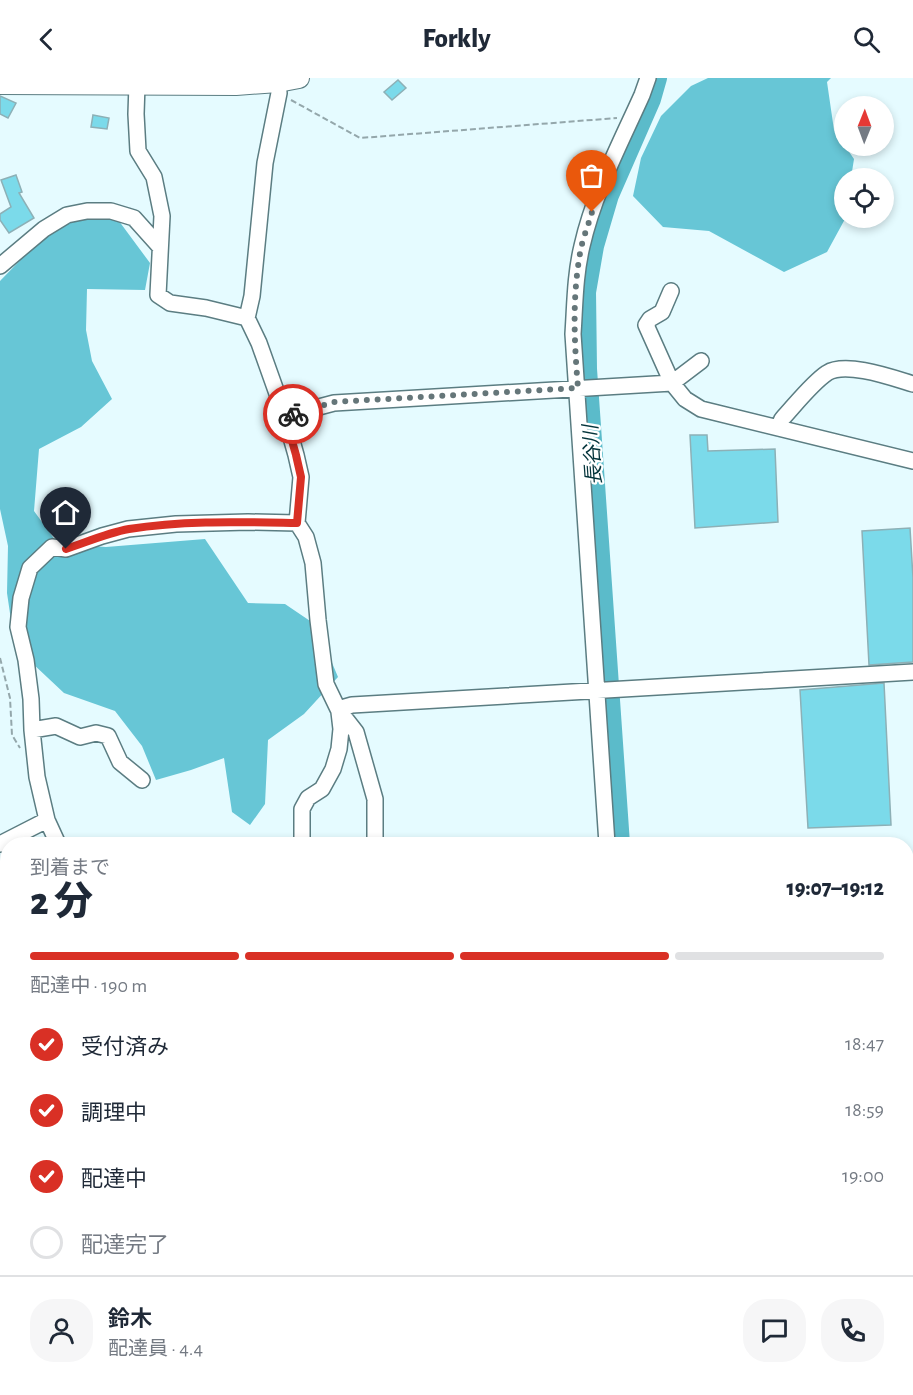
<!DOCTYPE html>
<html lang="ja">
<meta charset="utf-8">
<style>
body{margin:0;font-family:"Alegreya Sans","Noto Sans JP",sans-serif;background:#f6f6f7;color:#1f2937;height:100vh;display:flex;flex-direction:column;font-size:22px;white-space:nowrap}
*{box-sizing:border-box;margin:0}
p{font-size:20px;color:#747a83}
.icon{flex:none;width:33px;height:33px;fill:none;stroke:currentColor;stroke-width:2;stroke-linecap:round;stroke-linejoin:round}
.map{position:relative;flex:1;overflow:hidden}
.side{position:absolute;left:0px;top:759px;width:914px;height:558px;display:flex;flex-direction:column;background:#fff;border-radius:24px 24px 0 0;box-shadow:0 3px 9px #0003}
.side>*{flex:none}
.needle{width:39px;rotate:1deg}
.tools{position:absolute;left:834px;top:18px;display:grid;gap:12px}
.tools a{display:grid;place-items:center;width:60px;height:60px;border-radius:50%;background:#fff;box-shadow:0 3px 9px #0003;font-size:30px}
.pin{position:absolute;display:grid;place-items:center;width:51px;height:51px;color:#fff;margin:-62px -26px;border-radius:50% 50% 50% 0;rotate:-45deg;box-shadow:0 0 6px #0007}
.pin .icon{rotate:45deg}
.courier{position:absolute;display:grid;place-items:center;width:60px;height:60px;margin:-30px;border:4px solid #d93025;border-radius:50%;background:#fff;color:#222;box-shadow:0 2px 8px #0007}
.summary em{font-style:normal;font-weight:800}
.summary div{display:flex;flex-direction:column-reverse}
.summary{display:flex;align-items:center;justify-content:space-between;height:102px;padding:0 30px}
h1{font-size:39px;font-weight:800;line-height:45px}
.bar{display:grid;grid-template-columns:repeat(4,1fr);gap:9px 6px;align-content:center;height:72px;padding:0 30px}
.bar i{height:8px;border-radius:4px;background:#e0e1e3}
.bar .active{background:#d93025}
.bar p{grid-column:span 4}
.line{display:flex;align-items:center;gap:15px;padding:0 30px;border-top:2px solid #e0e1e3}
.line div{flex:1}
.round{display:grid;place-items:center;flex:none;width:63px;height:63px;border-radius:24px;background:#f6f6f7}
ol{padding:0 30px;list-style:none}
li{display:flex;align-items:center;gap:18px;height:66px}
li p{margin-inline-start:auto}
li .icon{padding:6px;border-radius:50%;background:#d93025;color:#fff;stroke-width:4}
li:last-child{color:#747a83}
li i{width:33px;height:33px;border:3px solid #e0e1e3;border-radius:50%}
header{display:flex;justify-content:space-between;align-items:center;height:78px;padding:0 30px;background:#fff;font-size:27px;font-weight:800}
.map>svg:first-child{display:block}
.forest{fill:#67c6d6}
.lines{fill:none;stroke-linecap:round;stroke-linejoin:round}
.stream{stroke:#49919c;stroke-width:4}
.river{stroke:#5bbbca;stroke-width:22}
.building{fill:#7bdaea;stroke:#8db0b6;stroke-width:1.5}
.minor-casing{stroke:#5b7d82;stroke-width:18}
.major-casing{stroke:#5b7d82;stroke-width:22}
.path{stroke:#94a7ab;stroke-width:2;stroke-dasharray:6 3;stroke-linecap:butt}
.minor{stroke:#fff;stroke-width:15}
.major{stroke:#fff;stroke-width:20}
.done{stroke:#657679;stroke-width:6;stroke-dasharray:0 10.8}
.route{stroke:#d93025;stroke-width:8}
.labels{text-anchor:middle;stroke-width:4.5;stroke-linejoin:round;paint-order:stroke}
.water-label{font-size:20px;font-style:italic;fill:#04343b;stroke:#fff}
</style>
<header><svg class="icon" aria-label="back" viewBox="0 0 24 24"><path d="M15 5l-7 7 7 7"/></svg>Forkly<svg class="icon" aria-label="search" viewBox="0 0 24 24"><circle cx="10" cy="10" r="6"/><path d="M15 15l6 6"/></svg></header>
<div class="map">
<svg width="913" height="1317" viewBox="0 0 913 1317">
<rect width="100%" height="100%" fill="#e5fbff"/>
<path class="forest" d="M 708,0 L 831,0 L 827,4 L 834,52 L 854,81 L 851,100 L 844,100 L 845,141 L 827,174 L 784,194 L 709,153 L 663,149 L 633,118 L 641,80 L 661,38 L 691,8 Z
M 116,139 L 150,185 L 145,212 L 87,211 L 86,252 L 92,283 L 112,321 L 81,349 L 39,371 L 34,433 L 58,466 L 106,469 L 205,461 L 248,525 L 285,526 L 316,547 L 338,599 L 304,636 L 268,662 L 265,726 L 250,747 L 232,734 L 224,680 L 191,692 L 156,702 L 142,668 L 115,633 L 64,615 L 15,569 L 7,515 L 8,468 L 0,431 L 0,203 L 36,166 L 66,142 Z"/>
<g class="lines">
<path class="stream" d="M 906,1053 L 913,1053"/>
<path class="river" d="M 619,766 L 586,291 L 585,214 L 593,168 L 608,117 L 650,21 L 656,0
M 0,901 L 8,920
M 161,1310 L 164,1317
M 661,1310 L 662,1317"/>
</g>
<path class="building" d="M 398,2 L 406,10 L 392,22 L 384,14 Z
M 0,18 L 16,25 L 8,40 L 0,36 Z
M 93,37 L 109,40 L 107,51 L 91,49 Z
M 16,97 L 22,114 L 19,115 L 34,140 L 9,155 L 0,142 L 0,136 L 11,129 L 1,102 Z
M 690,357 L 707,357 L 708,373 L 775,371 L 778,444 L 695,450 Z
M 910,450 L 913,500 L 913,584 L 869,587 L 862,453 Z
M 884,605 L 891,747 L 808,750 L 800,612 Z"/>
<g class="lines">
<defs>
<path id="minor" d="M 278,4 L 279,15 L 265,85 L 252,218 L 247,240 L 259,265 L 285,338 L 296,377 L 301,399 L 297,445 L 306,459 L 313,485 L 318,542 L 326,606 L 338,631 L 356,654 L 375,721 L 375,766
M 137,6 L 136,36 L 138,73 L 154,99 L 162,138 L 158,217 L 170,225 L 206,230 L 247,240
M 0,188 L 44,151 L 67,137 L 87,133 L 111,133 L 134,140 L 160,169
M 671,213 L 662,234 L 650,241 L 646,247 L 672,305 L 701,283
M 285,338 L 334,325 L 672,305 L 685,321 L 701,331 L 913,383
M 778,350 L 782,341 C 795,327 812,305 827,295 C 846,283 893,300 913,306
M 338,631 L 352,627 L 913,594
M 32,652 L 56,648 L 80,659 L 96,655 L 108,658 L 120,684 L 142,702
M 0,766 L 47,742
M 58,766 L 47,742 L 37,699 L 32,652 L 31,621 L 26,582 L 18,549 L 21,520 L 30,490 L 52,469 L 66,471 L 102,458 L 128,451 L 176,446 L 248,444 L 297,445
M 302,766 L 302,731 L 308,720 L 322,711 L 333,691 L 339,671 L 341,651 L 339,634
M 607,766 L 573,256 C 575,226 575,197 582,168 C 594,115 620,66 642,17 L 648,0
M 906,893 L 913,893
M 0,923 L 8,942
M 906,1206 L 913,1205
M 150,1310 L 153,1317
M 350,1310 L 351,1317
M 652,1310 L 653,1317"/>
<path id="major" d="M 0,6 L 236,7 L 278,4 L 299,0"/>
</defs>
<use href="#minor" class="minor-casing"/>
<use href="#major" class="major-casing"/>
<path class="path" d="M 291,22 L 360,60 L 617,40
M 0,580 L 10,620 L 12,657 L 20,670
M 0,1217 L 8,1217
M 0,1314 L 3,1317"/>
<use href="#minor" class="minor"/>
<use href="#major" class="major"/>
</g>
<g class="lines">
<path class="done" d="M 293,336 L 334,324 L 578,310 C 574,262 572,217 581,170 C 584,157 589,145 592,134"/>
<path class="route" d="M 66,471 C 87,464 107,455 129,451 C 184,442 241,444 297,445 L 301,399 L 296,377 L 285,338 L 293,336"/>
</g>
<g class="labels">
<g class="water-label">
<text transform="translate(592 377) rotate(-94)" y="7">長谷川</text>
</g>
</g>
</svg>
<div class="tools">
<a><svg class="needle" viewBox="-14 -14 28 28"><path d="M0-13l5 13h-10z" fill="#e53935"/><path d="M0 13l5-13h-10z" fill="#747a83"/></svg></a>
<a><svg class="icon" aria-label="locate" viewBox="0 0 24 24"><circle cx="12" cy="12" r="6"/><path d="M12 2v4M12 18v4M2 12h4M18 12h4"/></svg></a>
</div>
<div class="pin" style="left:592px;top:134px;background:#ea580c"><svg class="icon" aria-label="bag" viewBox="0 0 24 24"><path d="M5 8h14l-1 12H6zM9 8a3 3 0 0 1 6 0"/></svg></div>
<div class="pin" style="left:66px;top:471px;background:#1f2937"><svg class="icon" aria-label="home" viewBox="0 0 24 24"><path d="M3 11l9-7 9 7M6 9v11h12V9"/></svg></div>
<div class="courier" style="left:293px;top:336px"><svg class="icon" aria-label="bike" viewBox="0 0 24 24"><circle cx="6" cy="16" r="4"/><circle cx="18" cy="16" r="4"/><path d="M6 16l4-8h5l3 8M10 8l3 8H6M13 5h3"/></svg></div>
<section class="side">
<div class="summary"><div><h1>2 分</h1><p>到着まで</p></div><em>19:07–19:12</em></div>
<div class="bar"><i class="active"></i><i class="active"></i><i class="active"></i><i></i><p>配達中 · 190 m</p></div>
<ol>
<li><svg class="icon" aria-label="check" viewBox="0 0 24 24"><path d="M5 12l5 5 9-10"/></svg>受付済み<p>18:47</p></li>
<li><svg class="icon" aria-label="check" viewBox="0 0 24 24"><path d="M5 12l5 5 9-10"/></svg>調理中<p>18:59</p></li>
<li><svg class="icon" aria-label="check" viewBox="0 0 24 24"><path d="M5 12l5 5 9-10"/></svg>配達中<p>19:00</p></li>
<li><i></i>配達完了</li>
</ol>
<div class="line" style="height:108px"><a class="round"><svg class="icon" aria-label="person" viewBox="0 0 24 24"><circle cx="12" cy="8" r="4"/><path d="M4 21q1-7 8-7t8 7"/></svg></a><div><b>鈴木</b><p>配達員 · 4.4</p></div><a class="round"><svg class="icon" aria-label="chat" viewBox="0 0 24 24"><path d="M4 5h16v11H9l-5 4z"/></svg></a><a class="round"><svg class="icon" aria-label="phone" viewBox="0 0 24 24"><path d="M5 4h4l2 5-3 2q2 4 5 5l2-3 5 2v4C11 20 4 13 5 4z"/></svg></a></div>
</section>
</div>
